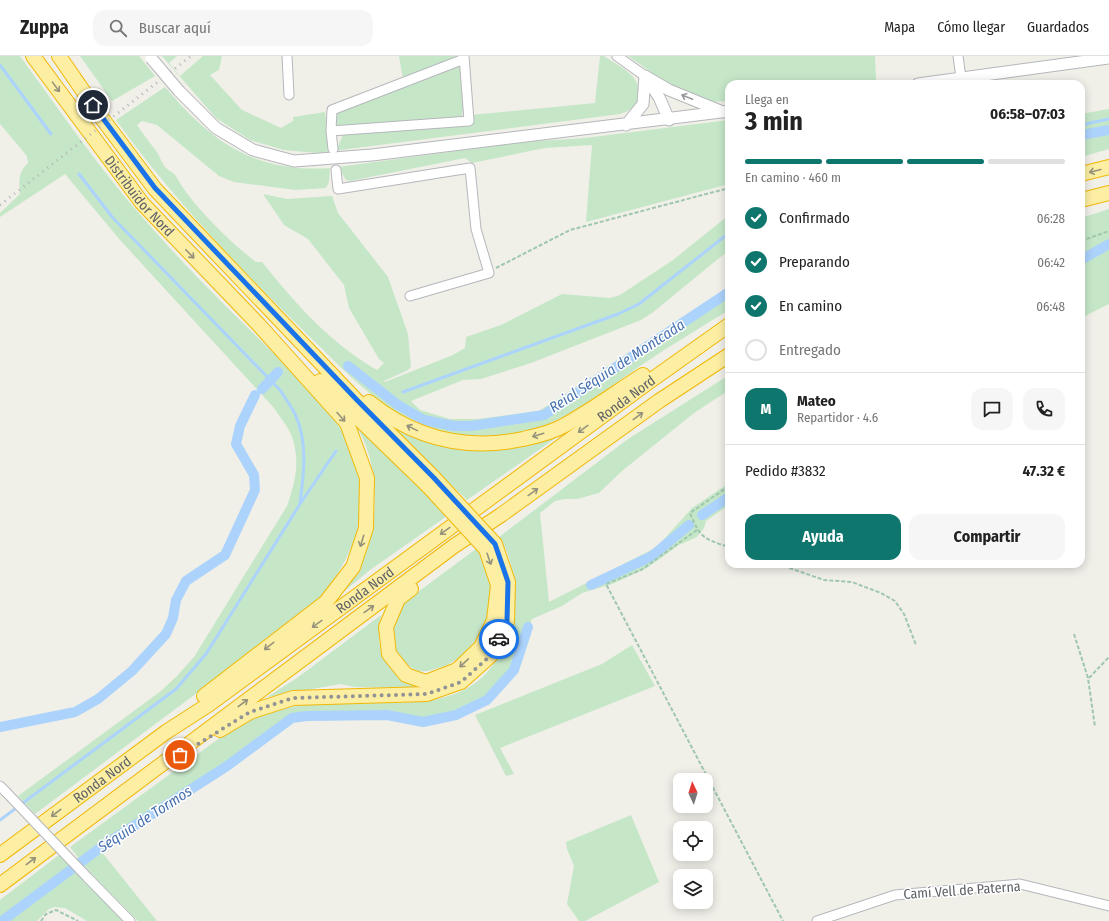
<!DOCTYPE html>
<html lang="es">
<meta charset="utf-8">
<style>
body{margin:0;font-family:"Fira Sans Condensed",sans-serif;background:#f6f6f6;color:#222;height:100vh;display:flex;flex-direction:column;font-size:15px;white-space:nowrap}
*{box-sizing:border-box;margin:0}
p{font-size:13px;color:#767676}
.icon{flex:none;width:22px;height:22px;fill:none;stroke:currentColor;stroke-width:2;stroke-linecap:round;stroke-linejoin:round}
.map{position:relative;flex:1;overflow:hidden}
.drawer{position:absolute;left:725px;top:24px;width:360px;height:488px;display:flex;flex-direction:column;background:#fff;border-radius:12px;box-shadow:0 2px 10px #0003}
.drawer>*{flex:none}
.needle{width:26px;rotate:356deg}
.controls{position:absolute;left:673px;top:717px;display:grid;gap:8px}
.controls a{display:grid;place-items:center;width:40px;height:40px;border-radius:8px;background:#fff;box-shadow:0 2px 10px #0003;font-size:20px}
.pin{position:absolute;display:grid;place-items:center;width:34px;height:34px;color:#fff;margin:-17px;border:2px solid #fff;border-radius:50%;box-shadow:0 1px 4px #0007}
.courier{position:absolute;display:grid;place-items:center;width:40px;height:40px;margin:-20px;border:3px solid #1a73e8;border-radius:50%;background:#fff;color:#222;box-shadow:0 1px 5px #0007}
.summary em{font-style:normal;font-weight:700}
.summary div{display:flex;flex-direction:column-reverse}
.summary{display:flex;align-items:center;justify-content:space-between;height:68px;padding:0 20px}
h1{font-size:26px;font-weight:700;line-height:30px}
.bar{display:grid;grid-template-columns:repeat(4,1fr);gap:6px 4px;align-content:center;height:48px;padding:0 20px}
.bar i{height:5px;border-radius:3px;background:#e0e0e0}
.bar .on{background:#0f766e}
.bar p{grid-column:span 4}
.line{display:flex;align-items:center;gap:10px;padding:0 20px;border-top:1px solid #e0e0e0}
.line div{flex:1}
.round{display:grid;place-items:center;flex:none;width:42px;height:42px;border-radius:12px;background:#f6f6f6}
ol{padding:0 20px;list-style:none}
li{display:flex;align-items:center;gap:12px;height:44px}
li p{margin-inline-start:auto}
li .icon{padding:4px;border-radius:50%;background:#0f766e;color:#fff;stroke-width:4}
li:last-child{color:#767676}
li i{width:22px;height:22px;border:2px solid #e0e0e0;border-radius:50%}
.button{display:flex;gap:8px;margin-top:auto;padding:8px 20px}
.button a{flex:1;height:46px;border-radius:12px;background:#0f766e;color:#fff;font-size:16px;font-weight:700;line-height:46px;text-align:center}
.button a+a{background:#f6f6f6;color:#222}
header{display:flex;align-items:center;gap:24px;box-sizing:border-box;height:56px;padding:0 20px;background:#fff;border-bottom:1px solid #e0e0e0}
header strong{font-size:19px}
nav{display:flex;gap:22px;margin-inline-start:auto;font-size:14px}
.search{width:280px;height:36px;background:#f6f6f6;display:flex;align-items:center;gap:10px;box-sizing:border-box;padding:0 14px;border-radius:12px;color:#767676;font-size:15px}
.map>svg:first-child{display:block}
.green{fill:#c5e7c8}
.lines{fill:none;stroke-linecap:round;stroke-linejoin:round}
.stream{stroke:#acd3fc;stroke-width:3}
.canal{stroke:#acd3fc;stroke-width:10}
.minor-casing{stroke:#b5b7bb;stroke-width:11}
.tertiary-casing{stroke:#b5b7bb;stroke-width:13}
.trunk-casing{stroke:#f1b807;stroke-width:16}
.path{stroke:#9fc7ae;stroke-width:2;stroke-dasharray:4 2;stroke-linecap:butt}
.minor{stroke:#fff;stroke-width:9}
.tertiary{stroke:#fff;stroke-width:11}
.trunk{stroke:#fceea2;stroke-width:14}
.rail{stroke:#b5b6b7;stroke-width:3;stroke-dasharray:1 5;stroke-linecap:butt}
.minor-bridge-casing{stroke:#b5b7bb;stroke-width:11;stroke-linecap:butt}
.tertiary-bridge-casing{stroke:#b5b7bb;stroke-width:13;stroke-linecap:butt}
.trunk-bridge-casing{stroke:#f1b807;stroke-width:16;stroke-linecap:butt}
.minor-bridge{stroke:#fff;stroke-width:9}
.tertiary-bridge{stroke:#fff;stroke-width:11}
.trunk-bridge{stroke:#fceea2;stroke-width:14}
.oneway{stroke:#96937c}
.oneway2{stroke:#97999c}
.done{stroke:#929394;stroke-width:4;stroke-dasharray:0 7.2}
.route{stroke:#1a73e8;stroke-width:5}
.labels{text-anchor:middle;stroke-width:3;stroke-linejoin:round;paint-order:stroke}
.street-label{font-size:14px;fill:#5f6267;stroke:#fff}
.water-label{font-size:15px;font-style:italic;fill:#4772af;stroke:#fff}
</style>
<header>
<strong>Zuppa</strong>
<div class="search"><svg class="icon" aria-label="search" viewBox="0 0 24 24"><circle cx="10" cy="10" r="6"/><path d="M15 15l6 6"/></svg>Buscar aquí</div>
<nav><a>Mapa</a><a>Cómo llegar</a><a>Guardados</a></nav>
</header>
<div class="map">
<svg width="1109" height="865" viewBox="0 0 1109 865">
<rect width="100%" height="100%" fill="#f0efe8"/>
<path class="green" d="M 0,0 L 20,0 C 60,55 98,111 143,162 C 176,200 212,237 248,272 C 286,311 341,354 357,408 C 372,462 348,511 313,550 L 35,758 L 18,740 L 161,635 L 177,620 L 194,601 L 287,450 C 296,425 301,401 290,376 C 286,368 279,360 274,352 L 120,184 L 65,118 L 0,161 L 0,157 L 20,138 C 19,125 18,116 28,107 L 27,100 L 0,68 Z
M 80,0 L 139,0 L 155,20 L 112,45 Z
M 162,0 L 177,0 L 169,7 L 180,20 L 203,0 L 222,0 L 219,14 L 210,19 L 242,54 L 281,72 L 293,65 L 293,61 L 325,56 L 329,94 L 337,93 L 343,79 L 440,71 L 471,59 L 595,47 L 600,0 L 604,0 C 619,11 641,18 639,40 C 638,51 629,55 620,58 L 317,97 L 284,94 L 250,84 L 216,62 Z
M 399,0 L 457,0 L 403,23 Z
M 628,0 L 875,0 L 876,24 L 849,28 L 729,28 L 729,45 L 710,46 L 681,37 Z
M 460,8 L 464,49 L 462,60 L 459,62 L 340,71 L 334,67 L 335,57 Z
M 165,31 C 211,86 255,117 330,112 L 329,126 L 326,132 L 295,134 L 234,126 L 219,120 L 157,69 L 142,65 L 137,69 C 143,78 150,87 157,96 C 160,101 162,108 166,112 C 169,115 175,117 177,122 C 191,148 232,188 256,206 L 262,206 C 294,246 331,288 377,314 L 384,307 L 379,303 L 349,252 L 344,229 L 308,183 L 284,169 L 263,138 L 287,143 L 332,140 L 338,157 L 388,221 L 408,278 L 411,311 L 408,314 L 384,325 L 385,326 L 453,299 L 465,292 L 466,281 L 501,269 L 562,238 L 610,242 L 620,239 L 673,204 L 729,159 L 729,194 L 652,257 L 641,264 L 531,307 L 481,323 L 463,324 L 411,345 L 420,354 L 450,363 L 478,363 L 539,355 L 729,232 L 729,254 C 700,272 671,289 643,308 C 605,334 567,366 521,377 C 481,387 439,378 404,360 C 368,341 340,310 311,282 C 241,214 173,143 116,64 Z
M 1109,53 L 1109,93 L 1081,101 L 1081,58 Z
M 729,64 L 729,128 L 586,166 L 592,89 L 545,92 L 472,107 L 465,102 L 350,125 L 346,124 L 338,111 L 523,86 L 585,82 Z
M 1109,153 L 1109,248 L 1085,260 L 1081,254 L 1081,162 Z
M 729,319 L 729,334 L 694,357 L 622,415 L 599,437 L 577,443 L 565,443 L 555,445 L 540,457 L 549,546 L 657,491 L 692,452 L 729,427 L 729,449 L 706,465 L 704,472 L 697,481 L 679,489 L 647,512 L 612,528 L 582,537 L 562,550 L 532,563 L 515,615 L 488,644 L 461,658 L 441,666 L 423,669 L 397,664 L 299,664 L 292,666 L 213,723 L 101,795 L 157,865 L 138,865 L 89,815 L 70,791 L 232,673 C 260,658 289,649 321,647 C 383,642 470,665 501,594 C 506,583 511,572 512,560 C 514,529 516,508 499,481 L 628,383 Z
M 345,355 L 447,460 L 370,514 L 341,538 C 350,526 359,514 365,499 C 379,461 379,411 359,375 C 355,368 350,361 345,355 Z
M 383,363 C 395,369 407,378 420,383 C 453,395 494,399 528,388 C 543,384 558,376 573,370 L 467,444 Z
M 476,493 C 482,502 490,514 491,526 C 495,560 473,603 438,612 C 432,614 426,616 420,615 C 413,614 407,609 402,604 C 400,601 396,598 395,595 C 389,581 396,560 403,548 C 407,542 417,537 422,533 C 440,520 458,506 476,493 Z
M 381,559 C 374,600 384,614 421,631 L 406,632 L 354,631 L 341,628 L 267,641 L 297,622 Z
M 632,589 L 655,630 L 500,692 L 514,718 L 506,720 L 475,659 L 602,608 Z
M 631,759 L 659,826 L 585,865 L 579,865 L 567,848 L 574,810 L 567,793 L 566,786 Z
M 59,799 L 115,856 L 124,865 L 87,865 L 65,852 L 54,851 L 49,853 L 37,865 L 0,865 L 0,844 Z"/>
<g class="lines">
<path class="stream" d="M 0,9 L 51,78
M 1081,69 L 1109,63
M 79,118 L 113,162 L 280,334 C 285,342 291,350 295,358 C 308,386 304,417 300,447
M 403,336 L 618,258 L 639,248 L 729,177
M 0,764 L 176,633 L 206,598 L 300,448 L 336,395"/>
<path class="canal" d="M 1081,79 L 1109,74
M 1081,204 L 1109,188
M 348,310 L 398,349 L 424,364 L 454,370 L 471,370 L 544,359 L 729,236
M 262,333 L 278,316
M 702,459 L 729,441
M 591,529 L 652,500 L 689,469
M 0,671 L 75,656 L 98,643 L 132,615 L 166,578 L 173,562 L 176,544 L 186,525 L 225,499 L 255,434 L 254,419 L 236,388 L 240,370 L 255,339
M 2,865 L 104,789 L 227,710 L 292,662 L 307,660 L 387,659 L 423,666 L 456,659 L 487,644 L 514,614 L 528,571"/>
<defs>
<path id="minor" d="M 287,0 L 289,39
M 617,0 L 645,20
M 958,0 L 961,22
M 331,75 L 469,65 L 464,0
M 333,93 L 331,75 L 332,54 L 464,3
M 336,114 L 338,133 L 470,112 L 476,173 L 489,217 L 410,240
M 0,730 L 6,736
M 87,821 L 130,865
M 817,865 L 895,839 L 1020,828 L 1109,850"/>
<path id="tertiary" d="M 645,20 L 669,34 L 723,56
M 646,22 L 659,41 L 669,64
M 918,28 L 1109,2
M 179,35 L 216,72 L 253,94 L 294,105 L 372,99 L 729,55
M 626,69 L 643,48 L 645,20"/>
<g id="trunk">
<path id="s1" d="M 33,0 L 142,147 L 259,269 L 347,367 L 367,422 L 366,472 L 353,511 L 326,546 L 204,640"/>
<path d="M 59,0 L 101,61 L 155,133 L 357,345 L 434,422"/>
<path d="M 1081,118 L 1109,111"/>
<path d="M 1081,144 L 1109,137"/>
<path d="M 320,325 L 429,431"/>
<path d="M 369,346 C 415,383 466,395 523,383 C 536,380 551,377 563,370 C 591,355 616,336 643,319"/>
<path d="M 411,533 L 398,543 L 386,571 L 389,598 L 406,619 L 426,626 L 457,614 L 481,591 L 494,564"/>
<path d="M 220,674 L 250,656 L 293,642 L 427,638 L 461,626 L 490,600 L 507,565"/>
<path id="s2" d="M 0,799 L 166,676 L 208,649 L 650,325 L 729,269"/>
<path d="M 0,829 L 454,490 L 501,459 L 659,345 L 729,299"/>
</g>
</defs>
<use href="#minor" class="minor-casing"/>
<use href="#tertiary" class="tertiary-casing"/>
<use href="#trunk" class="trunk-casing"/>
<path class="path" d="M 1081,185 L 1109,175
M 496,212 L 570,174 L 729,132
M 729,430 L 690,457 C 700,482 704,483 729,491
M 697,474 L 641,514 L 606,528 L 783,865
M 778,508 L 824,524 L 852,526 L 881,537 L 895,545 L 904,558 L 916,589
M 1074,578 L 1088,622 L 1095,671
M 1089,622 L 1109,601
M 41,865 L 46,858 L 56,854 L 78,865"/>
<use href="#minor" class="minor"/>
<use href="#tertiary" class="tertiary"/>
<use href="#trunk" class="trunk"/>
<path class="rail" d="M 0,149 L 191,0"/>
<defs>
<path id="minor-bridge" d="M 6,736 L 87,821"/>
<path id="tertiary-bridge" d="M 151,2 L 179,35"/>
<path id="trunk-bridge" d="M 434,422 L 495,488 L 508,526 L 507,565
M 429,431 L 486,493 L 498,529 L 494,564"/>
</defs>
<use href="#minor-bridge" class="minor-bridge-casing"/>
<use href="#tertiary-bridge" class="tertiary-bridge-casing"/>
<use href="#trunk-bridge" class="trunk-bridge-casing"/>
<use href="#minor-bridge" class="minor-bridge"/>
<use href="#tertiary-bridge" class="tertiary-bridge"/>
<use href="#trunk-bridge" class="trunk-bridge"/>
</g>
<defs><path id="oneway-shaft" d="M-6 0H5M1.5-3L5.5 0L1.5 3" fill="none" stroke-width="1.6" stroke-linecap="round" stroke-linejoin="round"/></defs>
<g class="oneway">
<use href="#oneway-shaft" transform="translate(56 31) rotate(54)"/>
<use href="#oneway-shaft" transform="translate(1095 115) rotate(166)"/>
<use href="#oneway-shaft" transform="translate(190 198) rotate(46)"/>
<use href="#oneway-shaft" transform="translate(638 360) rotate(-36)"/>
<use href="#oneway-shaft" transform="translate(341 361) rotate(48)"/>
<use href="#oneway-shaft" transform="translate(412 372) rotate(-154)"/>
<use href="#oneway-shaft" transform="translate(583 373) rotate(144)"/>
<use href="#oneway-shaft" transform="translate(538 379) rotate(163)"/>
<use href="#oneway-shaft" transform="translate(533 436) rotate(-36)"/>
<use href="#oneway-shaft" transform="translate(445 475) rotate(144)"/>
<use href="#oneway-shaft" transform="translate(362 485) rotate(107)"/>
<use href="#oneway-shaft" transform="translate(489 503) rotate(71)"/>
<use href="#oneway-shaft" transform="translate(369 553) rotate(-36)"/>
<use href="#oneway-shaft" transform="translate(317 568) rotate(144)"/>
<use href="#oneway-shaft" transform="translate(269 590) rotate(142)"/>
<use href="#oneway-shaft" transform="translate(464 607) rotate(137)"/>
<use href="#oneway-shaft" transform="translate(243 647) rotate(-37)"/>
<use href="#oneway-shaft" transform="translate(56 757) rotate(143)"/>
<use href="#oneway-shaft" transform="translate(31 805) rotate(-37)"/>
</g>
<use class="oneway2" href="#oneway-shaft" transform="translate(687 41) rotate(-158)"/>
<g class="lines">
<path class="done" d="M 180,699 L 250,656 L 293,642 L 427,638 L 461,626 L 490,600 L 499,583"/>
<path class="route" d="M 93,49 L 155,132 L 357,344 L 434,422 L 495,488 L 508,526 L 507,565 L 499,583"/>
</g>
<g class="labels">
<g class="street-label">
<text dy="5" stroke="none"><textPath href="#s1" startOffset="176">Distribuïdor Nord</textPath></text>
<text dy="5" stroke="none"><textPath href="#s2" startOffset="775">Ronda Nord</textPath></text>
<text dy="5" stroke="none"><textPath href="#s2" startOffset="451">Ronda Nord</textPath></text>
<text dy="5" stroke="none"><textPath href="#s2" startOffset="127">Ronda Nord</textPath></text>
<text transform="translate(962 834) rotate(-4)" y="5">Camí Vell de Paterna</text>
</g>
<g class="water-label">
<text transform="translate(617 310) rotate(-33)" y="5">Reial Séquia de Montcada</text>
<text transform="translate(145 763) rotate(-33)" y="5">Séquia de Tormos</text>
</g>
</g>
</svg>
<div class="controls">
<a><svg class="needle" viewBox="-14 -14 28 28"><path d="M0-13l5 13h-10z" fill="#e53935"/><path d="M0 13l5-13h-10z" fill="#767676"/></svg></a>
<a><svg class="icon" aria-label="locate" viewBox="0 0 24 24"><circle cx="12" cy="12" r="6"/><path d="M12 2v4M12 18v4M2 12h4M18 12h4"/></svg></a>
<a><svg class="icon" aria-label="layers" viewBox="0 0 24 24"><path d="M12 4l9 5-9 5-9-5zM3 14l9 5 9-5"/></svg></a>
</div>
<div class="pin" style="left:180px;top:699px;background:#ea580c"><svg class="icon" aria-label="bag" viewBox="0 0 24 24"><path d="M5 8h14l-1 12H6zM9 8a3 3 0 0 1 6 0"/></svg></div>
<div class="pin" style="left:93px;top:49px;background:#1f2937"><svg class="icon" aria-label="home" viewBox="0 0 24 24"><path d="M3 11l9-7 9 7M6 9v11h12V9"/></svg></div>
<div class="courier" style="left:499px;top:583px"><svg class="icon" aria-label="car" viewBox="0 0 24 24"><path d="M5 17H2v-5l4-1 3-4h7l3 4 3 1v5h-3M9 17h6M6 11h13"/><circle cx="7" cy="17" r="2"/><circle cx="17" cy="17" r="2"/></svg></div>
<section class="drawer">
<div class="summary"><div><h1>3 min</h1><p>Llega en</p></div><em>06:58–07:03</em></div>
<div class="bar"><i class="on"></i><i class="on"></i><i class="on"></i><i></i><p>En camino · 460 m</p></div>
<ol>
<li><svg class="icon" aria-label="check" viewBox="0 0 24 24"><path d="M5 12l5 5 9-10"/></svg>Confirmado<p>06:28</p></li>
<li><svg class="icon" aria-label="check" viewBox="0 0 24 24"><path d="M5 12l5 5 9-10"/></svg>Preparando<p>06:42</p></li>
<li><svg class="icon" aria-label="check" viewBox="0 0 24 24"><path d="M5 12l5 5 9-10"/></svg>En camino<p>06:48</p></li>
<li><i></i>Entregado</li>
</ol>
<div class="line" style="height:72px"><b class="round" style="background:#0f766e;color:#fff">M</b><div><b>Mateo</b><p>Repartidor · 4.6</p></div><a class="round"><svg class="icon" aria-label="chat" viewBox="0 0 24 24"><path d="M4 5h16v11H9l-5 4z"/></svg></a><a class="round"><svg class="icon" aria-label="phone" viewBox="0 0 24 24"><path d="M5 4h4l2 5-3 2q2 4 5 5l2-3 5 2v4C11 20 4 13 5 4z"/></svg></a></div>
<div class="line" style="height:52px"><div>Pedido #3832</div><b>47.32 €</b></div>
<div class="button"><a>Ayuda</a><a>Compartir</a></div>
</section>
</div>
